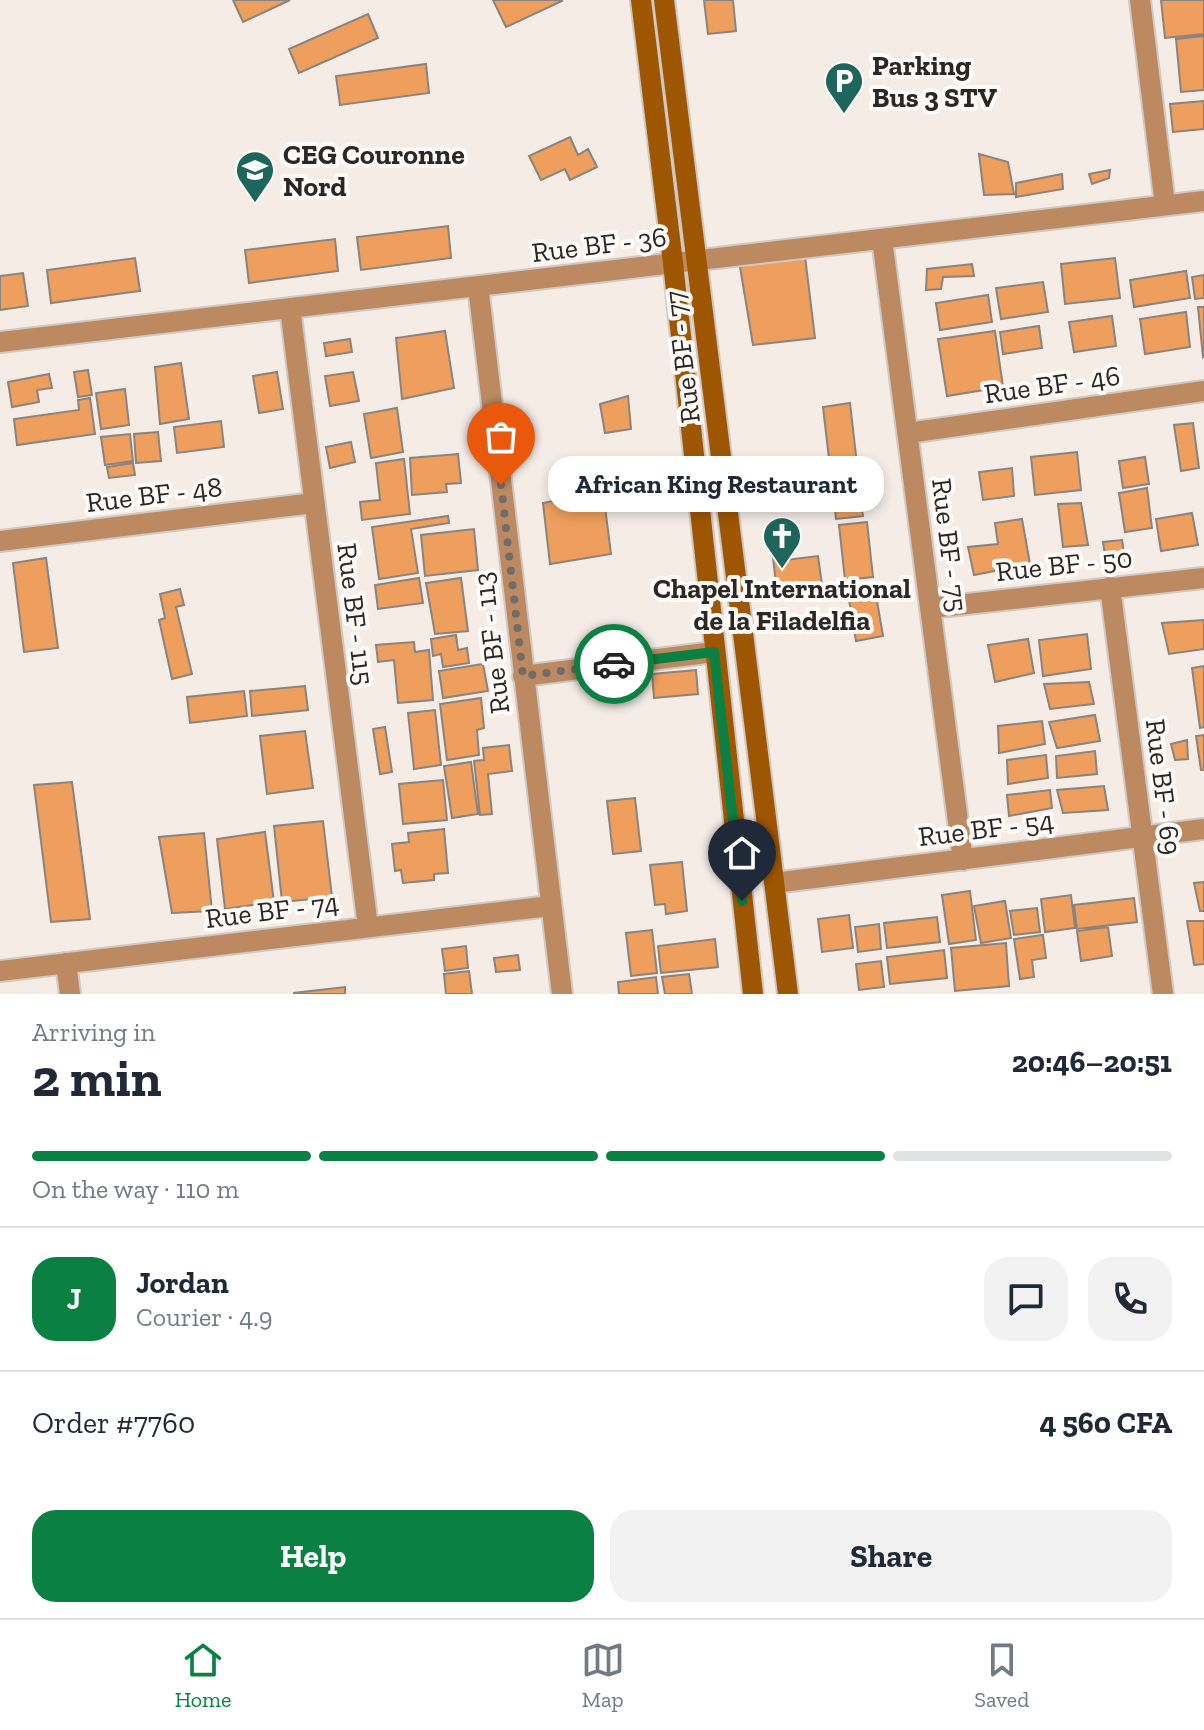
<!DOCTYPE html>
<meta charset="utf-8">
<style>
body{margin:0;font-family:"Zilla Slab",serif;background:#f2f2f3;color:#1f2937;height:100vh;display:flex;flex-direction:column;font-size:30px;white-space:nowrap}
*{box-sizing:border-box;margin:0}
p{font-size:26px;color:#747a83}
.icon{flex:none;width:44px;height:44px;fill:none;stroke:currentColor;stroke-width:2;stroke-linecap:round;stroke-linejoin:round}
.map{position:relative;height:994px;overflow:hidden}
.sheet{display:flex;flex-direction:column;background:#fff;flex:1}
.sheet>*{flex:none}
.pin{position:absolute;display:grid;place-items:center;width:68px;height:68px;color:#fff;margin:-82px -34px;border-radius:50% 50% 50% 0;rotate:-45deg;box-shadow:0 0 8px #0007}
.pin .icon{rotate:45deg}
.courier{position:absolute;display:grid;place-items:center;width:80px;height:80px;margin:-40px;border:6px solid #0b8043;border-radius:50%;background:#fff;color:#222;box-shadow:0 2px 10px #0007}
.bubble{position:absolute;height:56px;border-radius:24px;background:#fff;box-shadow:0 4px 12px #0003;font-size:26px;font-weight:800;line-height:56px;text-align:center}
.headline em{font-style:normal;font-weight:800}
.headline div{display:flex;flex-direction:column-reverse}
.headline{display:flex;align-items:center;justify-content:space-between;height:136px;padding:0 32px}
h1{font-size:52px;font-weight:800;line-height:60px}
.bar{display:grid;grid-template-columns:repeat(4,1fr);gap:12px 8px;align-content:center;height:96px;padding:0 32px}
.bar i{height:10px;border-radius:6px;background:#e0e1e3}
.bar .current{background:#0b8043}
.bar p{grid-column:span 4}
.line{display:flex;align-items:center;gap:20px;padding:0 32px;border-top:2px solid #e0e1e3}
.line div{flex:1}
.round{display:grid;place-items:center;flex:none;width:84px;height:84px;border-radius:24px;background:#f2f2f3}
.action{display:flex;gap:16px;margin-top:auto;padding:16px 32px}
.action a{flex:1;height:92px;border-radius:24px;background:#0b8043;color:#fff;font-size:32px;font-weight:800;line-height:92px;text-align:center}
.action a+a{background:#f2f2f3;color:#1f2937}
.tab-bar{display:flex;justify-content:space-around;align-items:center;height:112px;border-top:2px solid #e0e1e3;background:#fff;font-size:22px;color:#747a83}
.tab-bar a{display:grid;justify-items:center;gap:4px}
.tab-bar .current{color:#0b8043}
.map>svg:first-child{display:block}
.building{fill:#ee9f5d;stroke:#8b837d;stroke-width:2}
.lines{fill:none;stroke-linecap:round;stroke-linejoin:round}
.street-casing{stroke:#d0c9c3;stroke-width:24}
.secondary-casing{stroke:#d0c9c3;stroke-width:24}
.street{stroke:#bc8961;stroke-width:20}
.secondary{stroke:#9f5600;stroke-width:20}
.done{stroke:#716c69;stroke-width:8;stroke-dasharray:0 14.4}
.route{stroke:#0b8043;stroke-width:10}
.labels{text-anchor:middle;stroke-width:8;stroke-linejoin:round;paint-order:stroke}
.poi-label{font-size:28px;font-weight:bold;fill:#2a2725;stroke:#fefaf8;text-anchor:start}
.street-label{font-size:28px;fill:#2a2725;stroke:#fefaf8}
</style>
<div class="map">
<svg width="1204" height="994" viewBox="0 0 1204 994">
<rect width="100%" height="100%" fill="#f5ece6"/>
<path class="building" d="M 233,0 L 290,0 L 243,22 Z
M 493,0 L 561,0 L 562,1 L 506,27 Z
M 704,0 L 733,0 L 736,31 L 708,34 Z
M 1161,0 L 1204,0 L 1204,34 L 1165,38 Z
M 368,14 L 378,38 L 299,73 L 289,49 Z
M 1204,36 L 1204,90 L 1181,92 L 1176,39 Z
M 426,64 L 429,93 L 340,105 L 336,76 Z
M 1204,101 L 1204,129 L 1173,132 L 1170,104 Z
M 570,137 L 578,155 L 588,149 L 597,167 L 570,180 L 565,169 L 541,180 L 529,156 Z
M 979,154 L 1008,162 L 1014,194 L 984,195 Z
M 1110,170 L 1109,178 L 1092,184 L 1089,174 Z
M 1062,174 L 1063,189 L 1016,197 L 1016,183 Z
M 448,226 L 451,258 L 361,270 L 357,237 Z
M 335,239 L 338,271 L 249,283 L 245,250 Z
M 804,248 L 815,338 L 753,345 L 740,267 Z
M 135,258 L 140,291 L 51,303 L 47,270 Z
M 1115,258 L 1120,298 L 1065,304 L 1061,264 Z
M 972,264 L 974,276 L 943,277 L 941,289 L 926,290 L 927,269 Z
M 1186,271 L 1190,298 L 1134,307 L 1130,280 Z
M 23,273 L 28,306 L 0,310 L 0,276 Z
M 1204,275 L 1204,298 L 1195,299 L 1192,277 Z
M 1043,282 L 1048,312 L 1001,319 L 996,288 Z
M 988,295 L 992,322 L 940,330 L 936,303 Z
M 1198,307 L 1204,307 L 1204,356 L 1203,357 Z
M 1186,312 L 1190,347 L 1145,354 L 1140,319 Z
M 1112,316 L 1116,346 L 1074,352 L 1069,322 Z
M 1039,326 L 1042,348 L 1003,354 L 1000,332 Z
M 445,331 L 454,388 L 402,399 L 396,338 Z
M 995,331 L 1003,387 L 947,396 L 938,339 Z
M 350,339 L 352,352 L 326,356 L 324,343 Z
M 181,363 L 189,419 L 160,424 L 155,367 Z
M 88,370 L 92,395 L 78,397 L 74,372 Z
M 277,372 L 283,409 L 259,413 L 253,376 Z
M 353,372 L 359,401 L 330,406 L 325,376 Z
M 49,374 L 52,388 L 37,390 L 39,402 L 12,407 L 8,382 Z
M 125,389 L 129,425 L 101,429 L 96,393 Z
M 628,396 L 631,429 L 605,433 L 600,404 Z
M 90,398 L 95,434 L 17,445 L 14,419 L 79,410 L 78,400 Z
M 850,403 L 863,516 L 836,519 L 823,407 Z
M 397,408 L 403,452 L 371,458 L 364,414 Z
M 221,421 L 224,447 L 177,453 L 174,427 Z
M 1193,423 L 1199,468 L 1181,471 L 1174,425 Z
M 158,432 L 161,461 L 136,463 L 134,434 Z
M 130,434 L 133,461 L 105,465 L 101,437 Z
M 351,442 L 355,462 L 330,468 L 326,447 Z
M 1077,452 L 1081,490 L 1035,495 L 1031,457 Z
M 458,454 L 461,483 L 446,484 L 447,492 L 412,495 L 410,458 Z
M 1145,457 L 1149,484 L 1123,488 L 1119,461 Z
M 404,459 L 410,514 L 362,520 L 360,502 L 380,500 L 376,463 Z
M 133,463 L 135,475 L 109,478 L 107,467 Z
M 1012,468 L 1014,496 L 983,500 L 979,472 Z
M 1147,488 L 1152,528 L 1125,532 L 1119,493 Z
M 603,491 L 611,554 L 550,564 L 543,503 Z
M 1081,503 L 1088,545 L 1063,547 L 1058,504 Z
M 1192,513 L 1198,545 L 1161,551 L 1156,519 Z
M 448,516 L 449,523 L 411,529 L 418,573 L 379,579 L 372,527 Z
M 1022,519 L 1030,564 L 974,575 L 968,547 L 998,544 L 995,523 Z
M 867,522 L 873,577 L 845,580 L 839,525 Z
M 474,529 L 478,570 L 425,576 L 421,535 Z
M 782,532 L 786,560 L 818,556 L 822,585 L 777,591 L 770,533 Z
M 1122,540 L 1124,553 L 1105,555 L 1103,542 Z
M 1124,553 L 1126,565 L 1112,567 L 1111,555 Z
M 46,558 L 58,648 L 24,652 L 13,563 Z
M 419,578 L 423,603 L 378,609 L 375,585 Z
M 461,578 L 468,631 L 435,634 L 426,583 Z
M 874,583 L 883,636 L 856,641 L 847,588 Z
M 180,589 L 184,605 L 176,607 L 192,674 L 172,679 L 159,620 L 165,618 L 160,594 Z
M 1204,620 L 1204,649 L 1169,654 L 1162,623 Z
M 1087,634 L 1091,669 L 1043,676 L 1039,640 Z
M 456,635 L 458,650 L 467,648 L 469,663 L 443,667 L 441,654 L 433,656 L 431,639 Z
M 1028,639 L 1034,673 L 995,682 L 988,645 Z
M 414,642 L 415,652 L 429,650 L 433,700 L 398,703 L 394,660 L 378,662 L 376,645 Z
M 483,664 L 488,691 L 443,698 L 439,671 Z
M 1204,666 L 1204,727 L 1200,728 L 1192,668 Z
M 696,670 L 698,694 L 654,698 L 652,674 Z
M 1089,682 L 1094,704 L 1050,709 L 1044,684 Z
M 305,686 L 308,710 L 252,716 L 250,691 Z
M 244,691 L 247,716 L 190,723 L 187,697 Z
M 481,698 L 484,728 L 477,730 L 479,755 L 447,760 L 440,704 Z
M 435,710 L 441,765 L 414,769 L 408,713 Z
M 1095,715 L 1100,741 L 1057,748 L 1049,722 Z
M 1042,721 L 1045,744 L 999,753 L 998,726 Z
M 385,727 L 392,772 L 380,774 L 373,729 Z
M 305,731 L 313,788 L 267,794 L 260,736 Z
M 1204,735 L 1204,770 L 1201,770 L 1196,736 Z
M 1187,740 L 1188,759 L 1175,760 L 1171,744 Z
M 509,745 L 512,771 L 488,774 L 492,814 L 480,815 L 474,761 L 484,760 L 483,748 Z
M 1095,751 L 1097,774 L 1057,778 L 1056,756 Z
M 1046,755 L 1048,778 L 1008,784 L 1007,760 Z
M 471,762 L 478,814 L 452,818 L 444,766 Z
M 443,780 L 447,820 L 403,824 L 399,784 Z
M 72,782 L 90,919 L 51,922 L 34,785 Z
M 1104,786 L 1108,810 L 1063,813 L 1057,790 Z
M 1050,790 L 1052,808 L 1009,816 L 1007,795 Z
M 635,798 L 641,851 L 613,854 L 607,801 Z
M 323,821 L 332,897 L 282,902 L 274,826 Z
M 444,829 L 448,873 L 434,874 L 434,880 L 403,883 L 401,870 L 395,871 L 392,844 L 409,842 L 408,833 Z
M 265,832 L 274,902 L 225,909 L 217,839 Z
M 204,833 L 212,911 L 172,913 L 159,837 Z
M 682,862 L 687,911 L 666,914 L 665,904 L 655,905 L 650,865 Z
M 1204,882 L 1204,911 L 1200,911 L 1194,883 Z
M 970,891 L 976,940 L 949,944 L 942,895 Z
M 1071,895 L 1075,928 L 1045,932 L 1041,899 Z
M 1134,898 L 1137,922 L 1077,929 L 1074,905 Z
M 1005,901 L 1011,938 L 981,943 L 974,906 Z
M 1037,908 L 1040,932 L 1014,935 L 1010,911 Z
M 849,915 L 853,948 L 822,952 L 818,919 Z
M 937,917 L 940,942 L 887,948 L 884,923 Z
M 1187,921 L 1204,921 L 1204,964 L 1194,965 Z
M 879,924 L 881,949 L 858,952 L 855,927 Z
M 1108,927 L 1112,956 L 1081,961 L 1077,931 Z
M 652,930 L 657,973 L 631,976 L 626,933 Z
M 1043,935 L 1046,958 L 1032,960 L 1034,977 L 1020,979 L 1014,939 Z
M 715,939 L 718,967 L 661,973 L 658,946 Z
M 1006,943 L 1009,986 L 955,991 L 951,948 Z
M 466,946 L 468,968 L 445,971 L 442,949 Z
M 944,950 L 947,978 L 890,984 L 887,957 Z
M 518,955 L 520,970 L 496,972 L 494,958 Z
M 881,961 L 884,987 L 859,990 L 856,964 Z
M 469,971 L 472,994 L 446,994 L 444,974 Z
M 689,974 L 692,994 L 665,994 L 662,977 Z
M 656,977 L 658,994 L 619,994 L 618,982 Z
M 345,987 L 345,994 L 294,994 L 294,993 Z"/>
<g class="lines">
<defs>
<path id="street" d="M 1140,0 L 1165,205
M 882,239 L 963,860
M 478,286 L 562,994
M 290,308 L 368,927
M 0,342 L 1204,201
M 908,433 L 1204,391
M 0,541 L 314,503
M 1110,587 L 1163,994
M 930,608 L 1204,578
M 523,676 L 714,652
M 774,883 L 1204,829
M 66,963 L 70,994
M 0,971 L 550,906"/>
<path id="secondary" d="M 641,0 L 673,263 L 753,994
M 664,0 L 788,994"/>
</defs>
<use href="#street" class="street-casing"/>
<use href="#secondary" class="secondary-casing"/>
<use href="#street" class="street"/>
<use href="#secondary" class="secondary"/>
</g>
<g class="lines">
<path class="done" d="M 501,485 L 523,676 L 614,664"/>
<path class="route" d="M 614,664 L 714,652 L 742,901"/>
</g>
<defs>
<symbol id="parking-pin" viewBox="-11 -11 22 30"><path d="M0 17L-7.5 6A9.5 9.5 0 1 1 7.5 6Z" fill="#1e665b" stroke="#fefaf8"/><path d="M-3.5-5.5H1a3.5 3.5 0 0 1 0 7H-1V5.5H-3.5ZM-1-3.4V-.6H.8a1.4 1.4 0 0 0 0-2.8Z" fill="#fff"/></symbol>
<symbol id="school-pin" viewBox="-11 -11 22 30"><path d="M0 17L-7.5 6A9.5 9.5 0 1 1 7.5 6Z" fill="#1e665b" stroke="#fefaf8"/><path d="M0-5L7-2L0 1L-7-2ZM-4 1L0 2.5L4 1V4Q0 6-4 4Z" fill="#fff"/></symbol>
<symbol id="church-pin" viewBox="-11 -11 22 30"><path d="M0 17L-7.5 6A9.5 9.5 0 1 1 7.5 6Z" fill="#1e665b" stroke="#fefaf8"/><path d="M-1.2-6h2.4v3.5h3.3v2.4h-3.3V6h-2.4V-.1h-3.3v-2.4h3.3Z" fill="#fff"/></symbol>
</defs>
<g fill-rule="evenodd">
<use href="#parking-pin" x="822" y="59" width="44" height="60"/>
<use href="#school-pin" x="233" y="148" width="44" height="60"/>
<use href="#church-pin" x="760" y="514" width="44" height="60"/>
</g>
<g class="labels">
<g class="poi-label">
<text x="872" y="75">Parking<tspan x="872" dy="32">Bus 3 STV</tspan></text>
<text x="283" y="164">CEG Couronne<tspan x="283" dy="32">Nord</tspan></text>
<text x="782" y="598" text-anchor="middle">Chapel International<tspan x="782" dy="32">de la Filadelfia</tspan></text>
</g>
<g class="street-label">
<text transform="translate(599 244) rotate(-7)" y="10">Rue BF - 36</text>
<text transform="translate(682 357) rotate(-97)" y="10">Rue BF - 77</text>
<text transform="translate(1052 384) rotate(-8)" y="10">Rue BF - 46</text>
<text transform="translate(154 494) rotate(-7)" y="10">Rue BF - 48</text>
<text transform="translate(950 545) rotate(83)" y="10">Rue BF - 75</text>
<text transform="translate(1064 564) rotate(-6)" y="10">Rue BF - 50</text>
<text transform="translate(356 614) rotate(83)" y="10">Rue BF - 115</text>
<text transform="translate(491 643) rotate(-97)" y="10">Rue BF - 113</text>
<text transform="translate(1164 787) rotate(83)" y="10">Rue BF - 69</text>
<text transform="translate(986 828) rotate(-7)" y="10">Rue BF - 54</text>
<text transform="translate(272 910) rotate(-7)" y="10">Rue BF - 74</text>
</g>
</g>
</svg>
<div class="pin" style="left:501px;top:485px;background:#ea580c"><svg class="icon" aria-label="bag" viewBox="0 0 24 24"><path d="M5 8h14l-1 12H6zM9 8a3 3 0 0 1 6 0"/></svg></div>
<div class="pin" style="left:742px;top:901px;background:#1f2937"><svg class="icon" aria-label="home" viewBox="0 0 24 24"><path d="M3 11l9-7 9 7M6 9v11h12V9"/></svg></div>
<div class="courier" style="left:614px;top:664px"><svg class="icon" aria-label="car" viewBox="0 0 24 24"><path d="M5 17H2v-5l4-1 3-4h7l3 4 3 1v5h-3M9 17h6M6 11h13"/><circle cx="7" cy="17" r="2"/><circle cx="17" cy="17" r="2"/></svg></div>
<div class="bubble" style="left:548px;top:456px;width:336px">African King Restaurant</div>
</div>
<section class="sheet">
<div class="headline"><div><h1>2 min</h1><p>Arriving in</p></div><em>20:46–20:51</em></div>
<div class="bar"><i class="current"></i><i class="current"></i><i class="current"></i><i></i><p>On the way · 110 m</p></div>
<div class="line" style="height:144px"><b class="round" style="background:#0b8043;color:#fff">J</b><div><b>Jordan</b><p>Courier · 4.9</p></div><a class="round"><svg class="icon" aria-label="chat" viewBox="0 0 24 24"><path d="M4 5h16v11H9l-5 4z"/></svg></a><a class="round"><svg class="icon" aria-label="phone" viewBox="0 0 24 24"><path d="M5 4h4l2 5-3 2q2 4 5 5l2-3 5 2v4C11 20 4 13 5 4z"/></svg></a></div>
<div class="line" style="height:104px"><div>Order #7760</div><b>4 560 CFA</b></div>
<div class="action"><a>Help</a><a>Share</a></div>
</section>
<nav class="tab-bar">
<a class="current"><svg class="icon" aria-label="home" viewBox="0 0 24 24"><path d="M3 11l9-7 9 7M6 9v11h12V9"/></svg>Home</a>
<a><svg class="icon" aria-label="map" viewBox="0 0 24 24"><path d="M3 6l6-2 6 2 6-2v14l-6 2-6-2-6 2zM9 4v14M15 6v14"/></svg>Map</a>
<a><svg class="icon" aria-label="saved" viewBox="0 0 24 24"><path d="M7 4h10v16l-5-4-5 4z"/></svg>Saved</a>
</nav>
